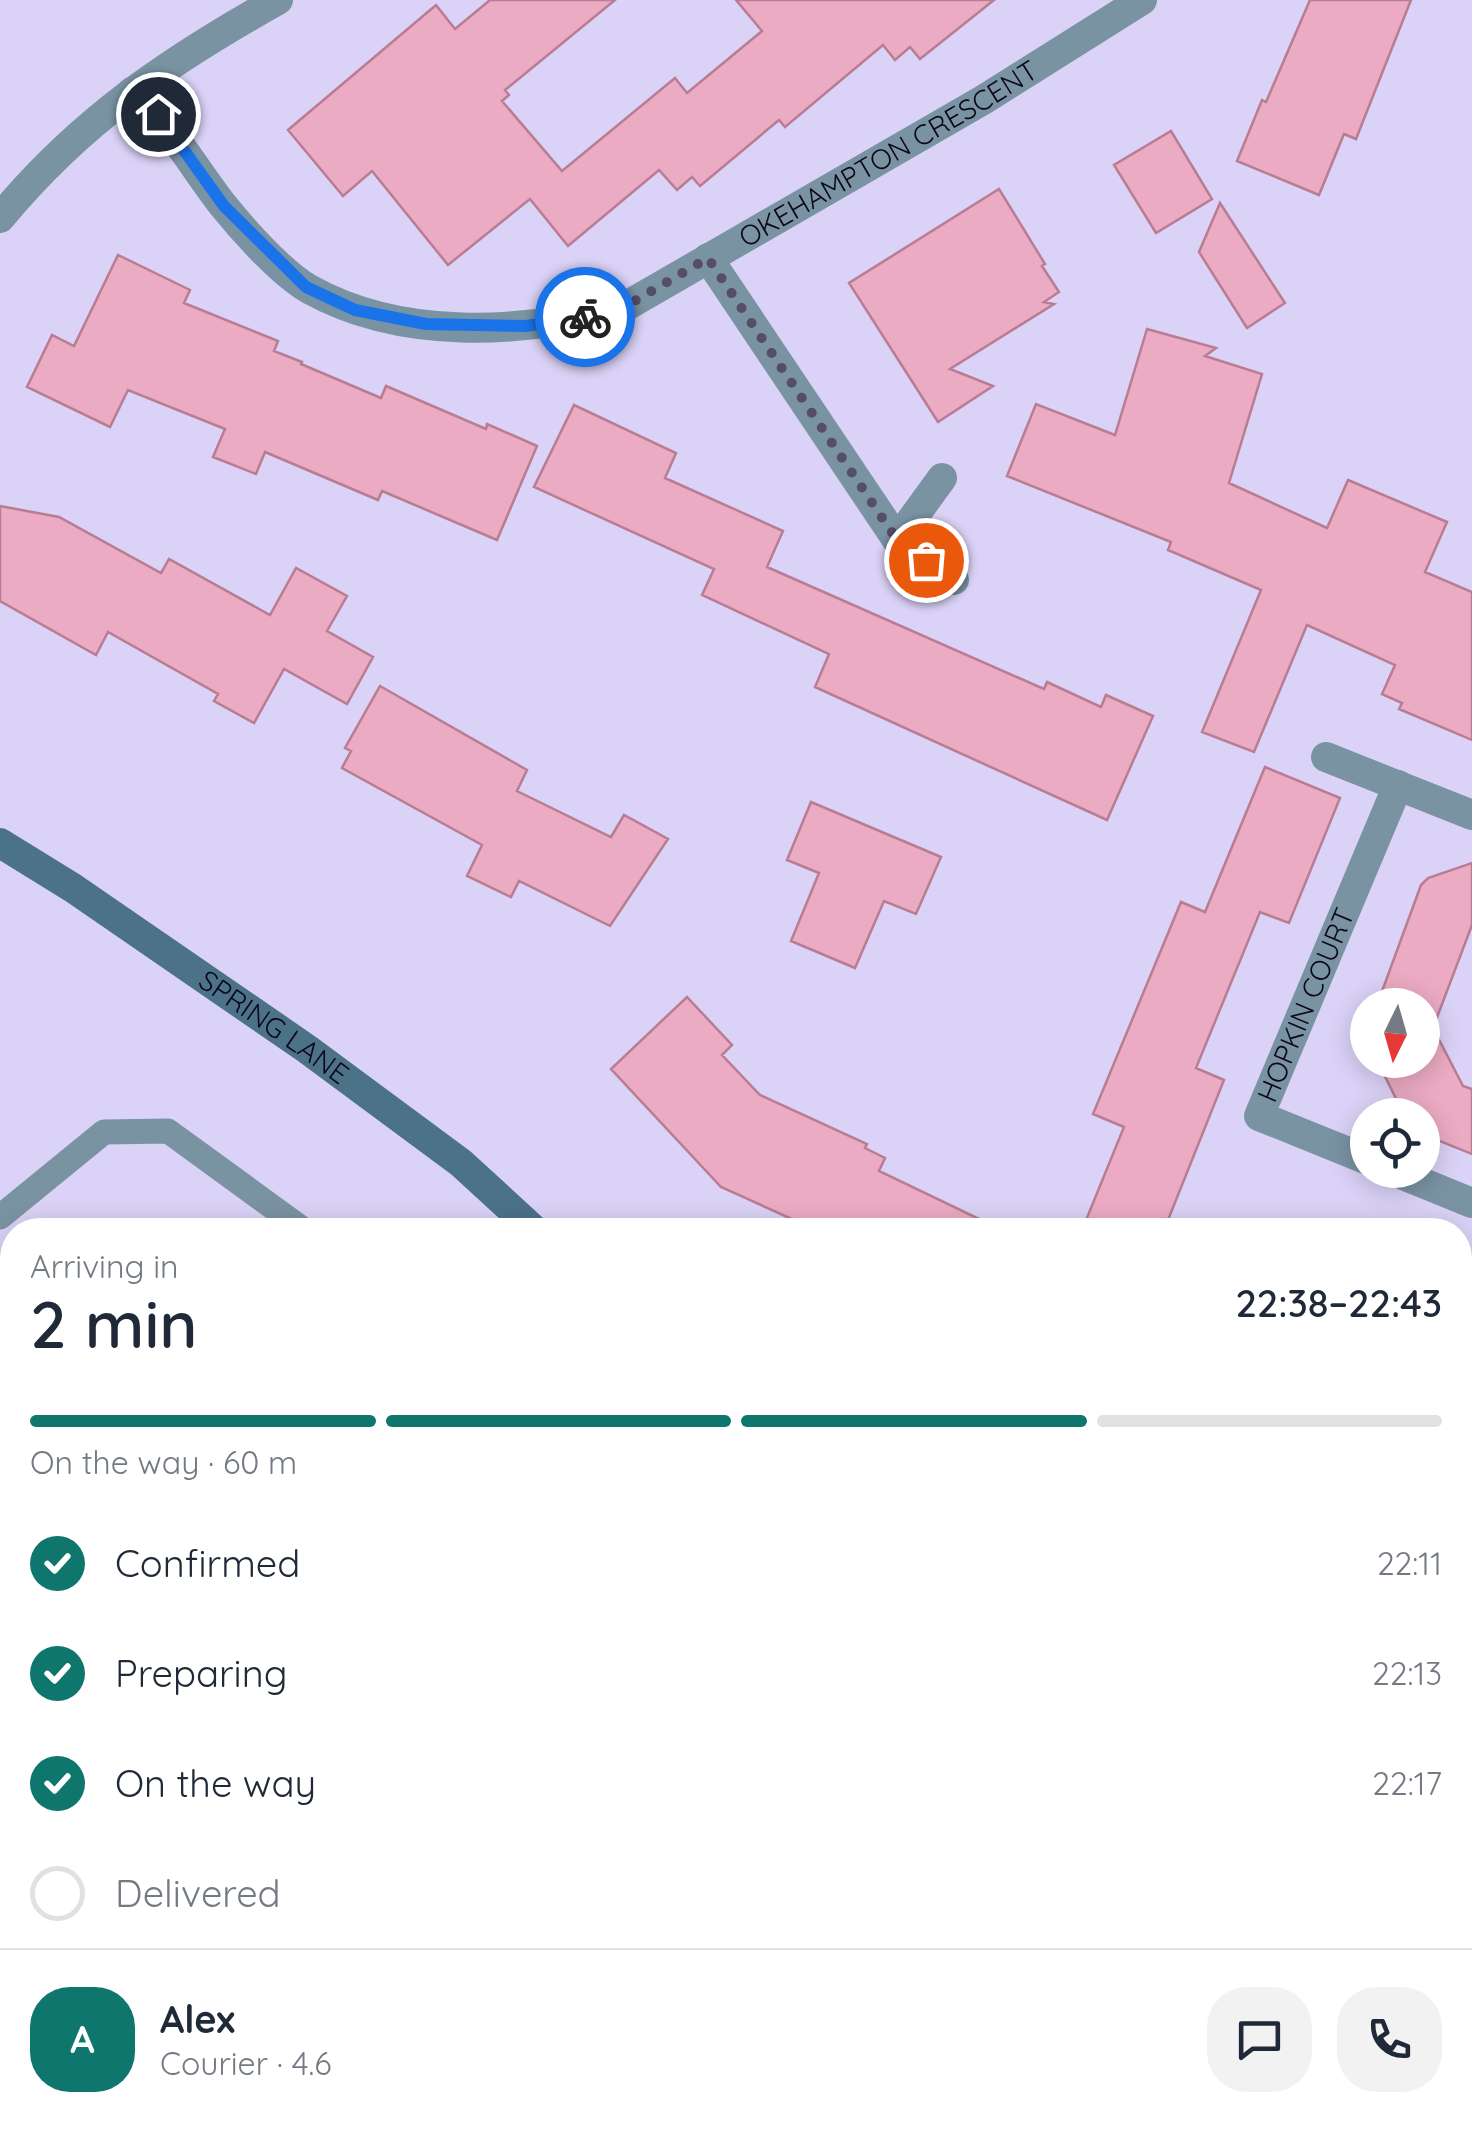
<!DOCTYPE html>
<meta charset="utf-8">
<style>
body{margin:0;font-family:Quicksand,sans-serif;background:#f2f2f3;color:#1f2937;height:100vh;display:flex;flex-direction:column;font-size:38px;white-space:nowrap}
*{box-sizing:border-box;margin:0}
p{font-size:32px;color:#747a83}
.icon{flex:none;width:55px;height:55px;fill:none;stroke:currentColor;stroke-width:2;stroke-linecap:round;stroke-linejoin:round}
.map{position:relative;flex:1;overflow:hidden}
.details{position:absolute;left:0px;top:1218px;width:1472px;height:932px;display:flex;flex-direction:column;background:#fff;border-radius:40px 40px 0 0;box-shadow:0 5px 25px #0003}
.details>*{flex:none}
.needle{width:65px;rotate:185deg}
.controls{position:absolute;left:1350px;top:988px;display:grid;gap:20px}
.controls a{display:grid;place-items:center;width:90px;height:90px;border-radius:50%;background:#fff;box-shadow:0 5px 25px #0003;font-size:50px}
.pin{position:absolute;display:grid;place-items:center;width:85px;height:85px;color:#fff;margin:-42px;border:5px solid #fff;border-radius:50%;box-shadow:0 2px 10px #0007}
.courier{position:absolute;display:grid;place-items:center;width:100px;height:100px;margin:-50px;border:8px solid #1a73e8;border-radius:50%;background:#fff;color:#222;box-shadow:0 2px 12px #0007}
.overview em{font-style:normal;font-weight:600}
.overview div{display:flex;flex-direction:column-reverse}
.overview{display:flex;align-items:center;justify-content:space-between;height:170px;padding:0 30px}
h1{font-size:65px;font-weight:600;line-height:75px}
.bar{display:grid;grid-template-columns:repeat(4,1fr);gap:15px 10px;align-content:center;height:120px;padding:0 30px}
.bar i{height:12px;border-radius:8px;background:#e0e1e3}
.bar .on{background:#0f766e}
.bar p{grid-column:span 4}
.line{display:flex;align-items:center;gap:25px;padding:0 30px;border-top:2px solid #e0e1e3}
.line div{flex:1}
.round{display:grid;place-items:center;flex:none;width:105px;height:105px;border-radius:40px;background:#f2f2f3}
ol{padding:0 30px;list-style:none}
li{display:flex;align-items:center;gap:30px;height:110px}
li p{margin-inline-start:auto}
li .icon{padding:10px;border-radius:50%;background:#0f766e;color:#fff;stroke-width:4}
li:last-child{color:#747a83}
li i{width:55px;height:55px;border:5px solid #e0e1e3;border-radius:50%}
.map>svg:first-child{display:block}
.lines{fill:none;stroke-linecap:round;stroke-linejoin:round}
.stream{stroke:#8574b6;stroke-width:18}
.building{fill:#ebabc3;stroke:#b87c93;stroke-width:2.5}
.path{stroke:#8a82a0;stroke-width:6;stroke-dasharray:10 5;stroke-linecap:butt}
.lane{stroke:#7a93a3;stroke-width:25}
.street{stroke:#7a93a3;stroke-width:30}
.secondary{stroke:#4c7288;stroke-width:30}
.done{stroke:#554e67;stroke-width:10;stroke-dasharray:0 18}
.route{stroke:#1a73e8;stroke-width:12}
.labels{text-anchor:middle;stroke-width:9;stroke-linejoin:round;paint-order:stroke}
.street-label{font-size:28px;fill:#0d071a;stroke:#dbd3f7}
</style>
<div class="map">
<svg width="1472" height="2149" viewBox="0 0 1472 2149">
<rect width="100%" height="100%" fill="#dbd3f7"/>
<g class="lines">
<path class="stream" d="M 0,2035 L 12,2033"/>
</g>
<path class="building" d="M 490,0 L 615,0 L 505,90 L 509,95 L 502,101 L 562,171 L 675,78 L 687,93 L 762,31 L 736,0 L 994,0 L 920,59 L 910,47 L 895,60 L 883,45 L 785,127 L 779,120 L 700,186 L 692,177 L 677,190 L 659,170 L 568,246 L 530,199 L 448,265 L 372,171 L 343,196 L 288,130 L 436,5 L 455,29 Z
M 1310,0 L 1411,0 L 1356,139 L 1344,134 L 1319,195 L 1237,161 L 1262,100 L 1266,102 Z
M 1171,131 L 1212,199 L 1156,233 L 1114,165 Z
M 999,189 L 1045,264 L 1042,266 L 1059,292 L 1044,302 L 1054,304 L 950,369 L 993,386 L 938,422 L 849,283 Z
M 1220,203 L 1285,303 L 1247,328 L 1199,252 Z
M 118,255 L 190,290 L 184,303 L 278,341 L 274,351 L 302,362 L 301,364 L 381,398 L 386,386 L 486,429 L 487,424 L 537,446 L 497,540 L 382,491 L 378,500 L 265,452 L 256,474 L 213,457 L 225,429 L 128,390 L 110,427 L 27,387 L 52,335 L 74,346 Z
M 1147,329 L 1216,348 L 1205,356 L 1262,374 L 1229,483 L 1327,528 L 1348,480 L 1447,522 L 1425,572 L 1472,592 L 1472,740 L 1399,709 L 1402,703 L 1382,694 L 1395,665 L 1307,625 L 1254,752 L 1202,732 L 1261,590 L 1168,550 L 1171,542 L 1007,476 L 1036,404 L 1115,435 Z
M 574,405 L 676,453 L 665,478 L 783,531 L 767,567 L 1044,689 L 1047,682 L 1101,707 L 1106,695 L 1153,716 L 1107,820 L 815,687 L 829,654 L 702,595 L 714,569 L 534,487 Z
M 0,506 L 59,517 L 161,573 L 169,559 L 270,615 L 296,568 L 347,596 L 327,631 L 373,657 L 347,704 L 284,669 L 254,723 L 214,701 L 218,694 L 108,632 L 96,655 L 0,601 Z
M 380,686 L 527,770 L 517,791 L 611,837 L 624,815 L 668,839 L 610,926 L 519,881 L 511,897 L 467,876 L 482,845 L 342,768 L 351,751 L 345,748 Z
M 1265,767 L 1340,798 L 1289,923 L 1260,912 L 1196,1068 L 1224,1080 L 1164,1230 L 1082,1230 L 1124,1127 L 1093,1114 L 1181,902 L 1205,912 Z
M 811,802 L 941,857 L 916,914 L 884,901 L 855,968 L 791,941 L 819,873 L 787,860 Z
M 1472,863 L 1472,925 L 1433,1028 L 1463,1086 L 1472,1089 L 1472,1154 L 1422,1134 L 1422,1115 L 1404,1115 L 1377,1060 L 1422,1060 L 1422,1005 L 1377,1005 L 1421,885 L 1428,878 Z
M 687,997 L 732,1045 L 722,1055 L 760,1095 L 867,1144 L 865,1148 L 885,1158 L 879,1171 L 1002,1230 L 816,1230 L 721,1187 L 611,1069 Z"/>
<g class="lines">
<path class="path" d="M 1460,2100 L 1466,2083
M 888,2149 L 899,2138
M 969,2149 L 983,2138
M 1441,2149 L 1446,2138"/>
<path class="lane" d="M 0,1217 L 104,1132 L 168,1131 L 304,1230
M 0,1569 L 12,1580
M 1460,2038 L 1472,2042"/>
<g class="street">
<path id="s1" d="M 132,92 C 170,124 192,165 222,204 C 243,230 281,273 309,289 C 402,341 520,333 621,309 L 983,100 L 1142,0"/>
<path d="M 0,218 C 80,121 169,61 278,0"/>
<path d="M 708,258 L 897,540 L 954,580"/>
<path d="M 897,540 L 942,478"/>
<path d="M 1326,757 L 1472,815"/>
<path id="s2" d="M 1368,1160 L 1259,1116 L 1398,785"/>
<path d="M 1391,1170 L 1472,1203"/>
</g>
<g class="secondary">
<path id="s3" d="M 0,843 L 73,888 L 307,1049 L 461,1163 L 534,1230"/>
<path d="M 1460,1922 L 1472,1896"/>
<path d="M 1358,2149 L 1361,2138"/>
</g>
</g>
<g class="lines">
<path class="done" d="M 585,317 L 621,309 L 708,258 L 897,540 L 926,560"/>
<path class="route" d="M 158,114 L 224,206 L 306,287 L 355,310 L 426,324 L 526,326 L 585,317"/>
</g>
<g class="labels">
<g class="street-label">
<text dy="10" stroke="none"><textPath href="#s1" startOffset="895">OKEHAMPTON CRESCENT</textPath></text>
<text dy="10" stroke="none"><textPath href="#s2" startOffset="238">HOPKIN COURT</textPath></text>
<text dy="10" stroke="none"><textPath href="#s3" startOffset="330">SPRING LANE</textPath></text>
</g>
</g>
</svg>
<div class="controls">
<a><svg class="needle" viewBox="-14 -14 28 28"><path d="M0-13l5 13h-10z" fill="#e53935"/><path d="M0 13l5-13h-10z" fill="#747a83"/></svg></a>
<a><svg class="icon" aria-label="locate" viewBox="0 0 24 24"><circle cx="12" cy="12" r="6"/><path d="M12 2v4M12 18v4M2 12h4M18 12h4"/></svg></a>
</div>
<div class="pin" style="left:926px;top:560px;background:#ea580c"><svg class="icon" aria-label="bag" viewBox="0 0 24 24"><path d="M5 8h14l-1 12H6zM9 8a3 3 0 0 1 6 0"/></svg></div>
<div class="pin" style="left:158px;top:114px;background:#1f2937"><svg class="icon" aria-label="home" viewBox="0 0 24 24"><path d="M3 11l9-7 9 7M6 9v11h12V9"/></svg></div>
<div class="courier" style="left:585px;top:317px"><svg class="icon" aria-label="bike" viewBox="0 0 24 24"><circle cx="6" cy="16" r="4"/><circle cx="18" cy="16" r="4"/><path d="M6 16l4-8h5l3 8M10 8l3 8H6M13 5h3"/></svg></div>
<section class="details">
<div class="overview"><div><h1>2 min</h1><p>Arriving in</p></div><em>22:38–22:43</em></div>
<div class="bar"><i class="on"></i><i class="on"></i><i class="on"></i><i></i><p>On the way · 60 m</p></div>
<ol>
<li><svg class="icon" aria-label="check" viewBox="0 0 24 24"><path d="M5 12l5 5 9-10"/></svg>Confirmed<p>22:11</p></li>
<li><svg class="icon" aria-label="check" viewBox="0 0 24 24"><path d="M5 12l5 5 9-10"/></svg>Preparing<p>22:13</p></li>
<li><svg class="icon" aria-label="check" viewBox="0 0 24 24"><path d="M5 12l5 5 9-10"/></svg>On the way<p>22:17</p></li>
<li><i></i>Delivered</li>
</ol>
<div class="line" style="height:180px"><b class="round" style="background:#0f766e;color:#fff">A</b><div><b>Alex</b><p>Courier · 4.6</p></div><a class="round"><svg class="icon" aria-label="chat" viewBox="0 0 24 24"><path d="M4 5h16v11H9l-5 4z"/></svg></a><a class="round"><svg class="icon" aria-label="phone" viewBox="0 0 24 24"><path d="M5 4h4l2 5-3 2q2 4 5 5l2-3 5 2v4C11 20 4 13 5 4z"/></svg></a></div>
</section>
</div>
